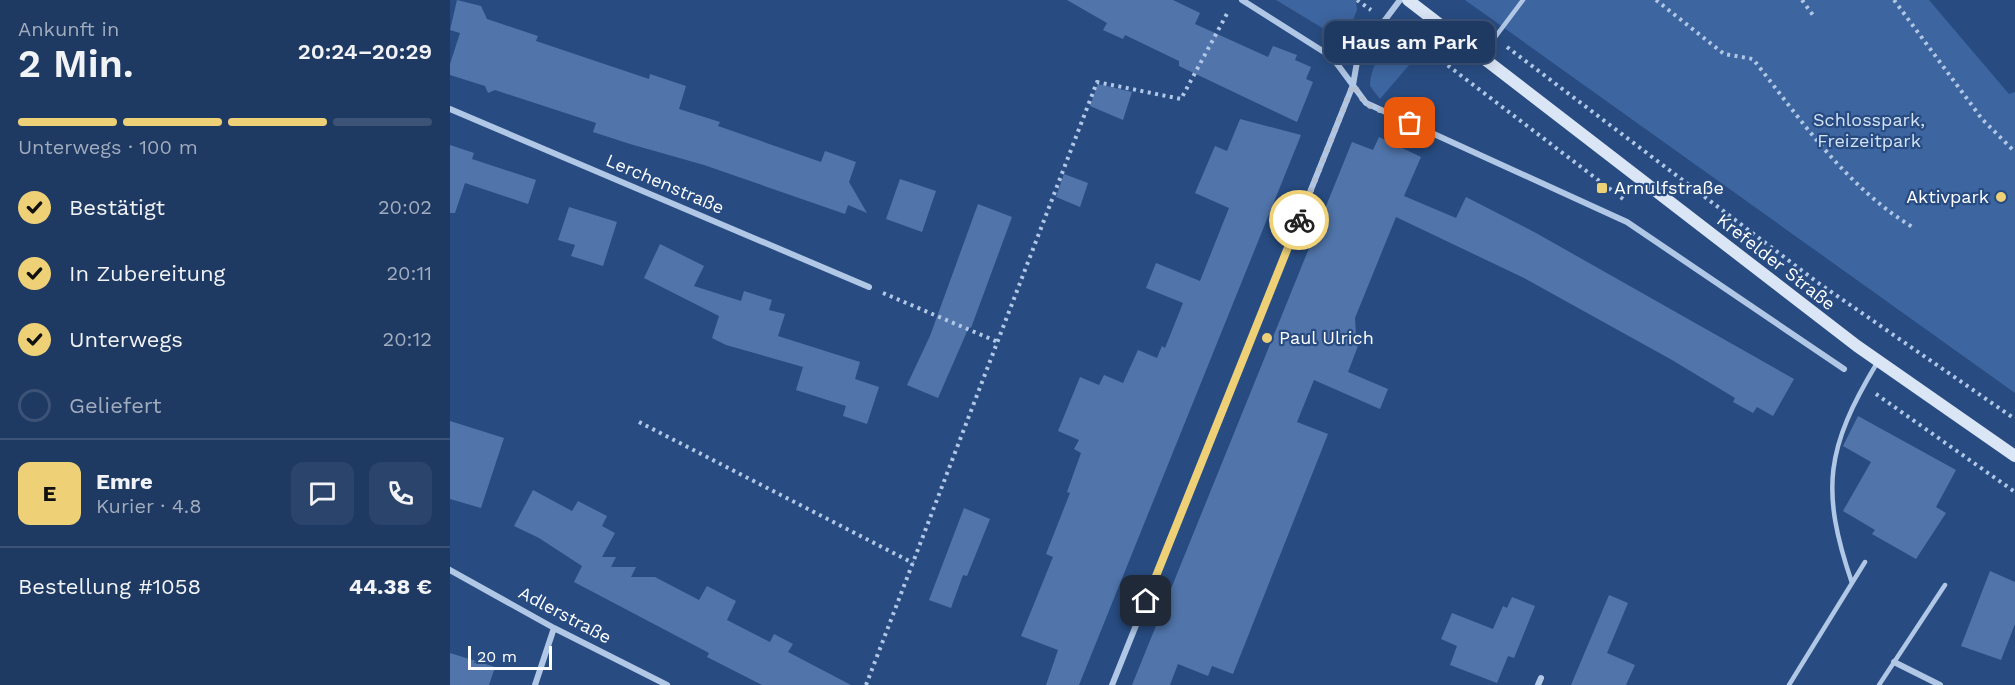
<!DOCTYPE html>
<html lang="de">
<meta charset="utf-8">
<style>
body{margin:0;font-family:"Work Sans",sans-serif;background:#2b446b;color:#f1f3f6;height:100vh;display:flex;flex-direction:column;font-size:22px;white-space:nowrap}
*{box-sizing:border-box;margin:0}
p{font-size:20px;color:#a1acbe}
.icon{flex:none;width:33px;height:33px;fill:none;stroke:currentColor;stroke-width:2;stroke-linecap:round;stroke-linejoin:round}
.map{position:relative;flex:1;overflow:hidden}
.side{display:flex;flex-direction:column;background:#1e3962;width:450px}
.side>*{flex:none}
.scale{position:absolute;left:18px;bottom:15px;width:84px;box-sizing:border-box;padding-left:6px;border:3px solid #fff;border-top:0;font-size:16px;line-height:21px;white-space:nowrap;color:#fff;-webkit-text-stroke:4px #284c82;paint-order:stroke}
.pin{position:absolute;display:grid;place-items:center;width:51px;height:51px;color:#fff;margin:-26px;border-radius:12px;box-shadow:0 3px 9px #0006}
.courier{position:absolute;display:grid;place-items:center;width:60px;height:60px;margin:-30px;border:4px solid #eed177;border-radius:50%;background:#fff;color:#222;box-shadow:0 2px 8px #0007}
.bubble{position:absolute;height:42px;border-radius:12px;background:#1e3962;box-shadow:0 3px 15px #0003,0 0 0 2px #3c5377;font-size:20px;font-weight:600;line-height:42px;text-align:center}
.headline em{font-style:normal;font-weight:600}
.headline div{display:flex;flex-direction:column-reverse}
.headline{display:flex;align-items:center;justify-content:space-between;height:102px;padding:0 18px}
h1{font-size:39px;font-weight:600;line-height:45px}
.bar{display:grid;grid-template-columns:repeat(4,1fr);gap:9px 6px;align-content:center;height:72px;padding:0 18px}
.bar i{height:8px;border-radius:4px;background:#3c5377}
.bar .current{background:#eed177}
.bar p{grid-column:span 4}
.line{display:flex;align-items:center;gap:15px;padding:0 18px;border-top:2px solid #3c5377}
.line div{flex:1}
.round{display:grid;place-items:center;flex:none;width:63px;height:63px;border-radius:12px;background:#2b446b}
ol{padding:0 18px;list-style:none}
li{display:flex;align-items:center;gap:18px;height:66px}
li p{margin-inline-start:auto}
li .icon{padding:6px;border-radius:50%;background:#eed177;color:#111;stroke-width:4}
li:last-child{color:#a1acbe}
li i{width:33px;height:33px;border:3px solid #3c5377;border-radius:50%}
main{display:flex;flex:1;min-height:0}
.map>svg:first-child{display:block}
.green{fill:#3d659f}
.building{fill:#5175ab}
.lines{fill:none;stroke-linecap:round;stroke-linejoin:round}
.path{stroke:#b1c7e6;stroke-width:4;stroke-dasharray:3 4.5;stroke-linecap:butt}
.service{stroke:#b1c7e6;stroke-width:4.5}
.minor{stroke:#b1c7e6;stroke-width:6}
.secondary{stroke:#dae5f6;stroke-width:12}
.done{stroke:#b4c0d3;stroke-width:6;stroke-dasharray:0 10.8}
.route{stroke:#eed177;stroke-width:8}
.poi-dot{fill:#eed177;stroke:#284c82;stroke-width:2}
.labels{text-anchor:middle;stroke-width:4.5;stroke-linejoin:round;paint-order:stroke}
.park-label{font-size:18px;fill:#d4e2f5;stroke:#284c82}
.street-label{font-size:18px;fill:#fff;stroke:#284c82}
.poi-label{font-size:18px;fill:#fff;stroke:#284c82;text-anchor:start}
</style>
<main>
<section class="side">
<div class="headline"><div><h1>2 Min.</h1><p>Ankunft in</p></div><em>20:24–20:29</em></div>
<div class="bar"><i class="current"></i><i class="current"></i><i class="current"></i><i></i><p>Unterwegs · 100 m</p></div>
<ol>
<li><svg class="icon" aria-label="check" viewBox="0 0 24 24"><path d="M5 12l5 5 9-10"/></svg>Bestätigt<p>20:02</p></li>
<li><svg class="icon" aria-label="check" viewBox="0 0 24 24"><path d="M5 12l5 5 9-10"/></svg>In Zubereitung<p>20:11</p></li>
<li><svg class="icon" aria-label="check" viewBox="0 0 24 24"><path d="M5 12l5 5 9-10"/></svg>Unterwegs<p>20:12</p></li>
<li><i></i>Geliefert</li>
</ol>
<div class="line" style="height:108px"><b class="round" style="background:#eed177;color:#111">E</b><div><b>Emre</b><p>Kurier · 4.8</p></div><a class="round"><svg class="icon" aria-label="chat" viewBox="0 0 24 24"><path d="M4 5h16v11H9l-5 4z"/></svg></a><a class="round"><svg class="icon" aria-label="phone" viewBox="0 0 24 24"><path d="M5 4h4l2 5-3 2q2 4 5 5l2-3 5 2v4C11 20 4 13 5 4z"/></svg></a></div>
<div class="line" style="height:78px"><div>Bestellung #1058</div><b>44.38 €</b></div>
</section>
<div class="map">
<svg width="1565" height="685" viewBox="0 0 1565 685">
<rect width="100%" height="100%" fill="#284c82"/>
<path class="green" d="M 826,0 L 906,0 L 907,10 L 899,30 L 884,35 Z
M 1015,0 L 1479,0 L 1559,94 L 1565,92 L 1565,393 Z
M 959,40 L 972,50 L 930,99 L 920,86 C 921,62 935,43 959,40 Z"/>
<path class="building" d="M 7,0 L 31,6 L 37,19 L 88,36 L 86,41 L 199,79 L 200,74 L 236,86 L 229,109 L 270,122 L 268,126 L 371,162 L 375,151 L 406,162 L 399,182 L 417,213 L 398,205 L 395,214 L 254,165 L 180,144 L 143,132 L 146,123 L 45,90 L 38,93 L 35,86 L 0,75 L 0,64 L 10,33 L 0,30 Z
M 617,0 L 723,0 L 750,13 L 745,24 L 818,57 L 823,46 L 847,55 L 845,60 L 861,67 L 856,79 L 863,82 L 847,122 L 729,66 L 729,61 L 675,35 L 673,39 L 653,30 L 657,23 Z
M 648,84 L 682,92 L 673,120 L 640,106 Z
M 790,119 L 851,135 L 629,685 L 596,685 L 608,650 L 571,636 L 603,557 L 596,554 L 620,493 L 617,492 L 631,453 L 624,449 L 629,440 L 608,431 L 630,377 L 649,385 L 654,375 L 673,383 L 688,350 L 707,358 L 712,346 L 715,348 L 733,303 L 696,288 L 706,263 L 750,281 L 779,208 L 745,193 L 765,146 L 777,151 Z
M 929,137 L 971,157 L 954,196 L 1006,218 L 1016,197 L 1086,233 L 1344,379 L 1323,416 L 1307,407 L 1303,413 L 1283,402 L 1285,398 L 1222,360 L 1074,278 L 946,217 L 905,318 L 906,335 L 911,338 L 898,372 L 938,389 L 930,409 L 864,380 L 847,422 L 878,434 L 783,674 L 762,666 L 758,676 L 728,664 L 720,685 L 682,685 L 902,142 L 923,150 Z
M 0,145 L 24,153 L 22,159 L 86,180 L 78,204 L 15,183 L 5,213 L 0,213 Z
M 614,174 L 638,183 L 630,207 L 606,197 Z
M 450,179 L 486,191 L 472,232 L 436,219 Z
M 528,204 L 562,217 L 521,328 L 519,327 L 488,398 L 457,385 L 480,336 Z
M 119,207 L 167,222 L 153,266 L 121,256 L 125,245 L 108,240 Z
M 210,244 L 254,266 L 244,286 L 291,301 L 294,291 L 322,300 L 319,310 L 335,314 L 328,336 L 410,362 L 405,379 L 429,387 L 417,424 L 393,416 L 396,406 L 346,390 L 353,367 L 276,345 L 262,338 L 269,316 L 194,278 Z
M 1408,416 L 1506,470 L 1486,507 L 1496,513 L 1466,559 L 1422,534 L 1425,530 L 1393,511 L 1421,462 L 1393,446 Z
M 0,421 L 54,438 L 31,508 L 0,499 Z
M 83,490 L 122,511 L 128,501 L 157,516 L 152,526 L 165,533 L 152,557 L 166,557 L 161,567 L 186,567 L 181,577 L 205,577 L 249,600 L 257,586 L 286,601 L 277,620 L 320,642 L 324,634 L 343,644 L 338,652 L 401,685 L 312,685 L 257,657 L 259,653 L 124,582 L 132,566 L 89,538 L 64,526 Z
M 514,508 L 540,519 L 517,576 L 513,575 L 501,608 L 479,600 Z
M 1540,571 L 1565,582 L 1565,624 L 1551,660 L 1511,646 Z
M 1159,595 L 1178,603 L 1157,653 L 1185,665 L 1176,685 L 1121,685 Z
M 1062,597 L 1085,606 L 1064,658 L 1058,656 L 1047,683 L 1000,665 L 1007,646 L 991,639 L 1002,613 L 1043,629 L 1053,606 L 1057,608 Z
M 0,653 L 45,667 L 39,685 L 0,685 Z"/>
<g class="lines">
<path class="path" d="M 907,0 L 921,10
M 1206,0 L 1274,54 L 1303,59 C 1351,120 1396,187 1464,228
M 1352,0 L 1365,18
M 1444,0 L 1532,119 L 1565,152
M 950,29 L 1173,199
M 1057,47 L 1367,282 L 1565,419
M 433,293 L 548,342
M 1426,394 L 1565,492
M 189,422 L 463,563
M 416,685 L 647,82 L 731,99 L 779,10"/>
<path class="service" d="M 1031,56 L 1073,0
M 1402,583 C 1370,489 1376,448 1427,363
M 1339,685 L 1415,562
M 1429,685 L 1495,585"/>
<path class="minor" d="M 792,0 L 882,57 L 916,103 L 1177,222 L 1394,369
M 0,109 L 419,287
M 0,570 L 104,628 L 217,685
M 1444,662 L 1490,685
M 85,685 L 104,628
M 662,685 L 903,85 L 908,56 L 950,0
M 1088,685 L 1091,678"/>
<path class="secondary" d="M 958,0 L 1407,346 L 1565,456"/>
</g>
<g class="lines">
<path class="done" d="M 849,220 L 903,85 L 916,104 L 960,123"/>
<path class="route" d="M 696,601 L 849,220"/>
</g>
<g class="poi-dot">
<rect x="1146" y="182" width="12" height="12" rx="3"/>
<circle cx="1551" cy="197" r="6"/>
<circle cx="817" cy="338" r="6"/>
</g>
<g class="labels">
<g class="park-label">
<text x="1419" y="126">Schlosspark,<tspan x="1419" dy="21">Freizeitpark</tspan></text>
</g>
<g class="street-label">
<text transform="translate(215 184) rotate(23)" y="6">Lerchenstraße</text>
<text transform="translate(1326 262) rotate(38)" y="6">Krefelder Straße</text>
<text transform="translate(115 615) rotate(28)" y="6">Adlerstraße</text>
</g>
<g class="poi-label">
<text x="1164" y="194">Arnulfstraße</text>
<text x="1539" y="203" text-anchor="end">Aktivpark</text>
<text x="829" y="344">Paul Ulrich</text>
</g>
</g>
</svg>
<div class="scale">20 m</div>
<div class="pin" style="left:960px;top:123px;background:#ea580c"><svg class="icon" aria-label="bag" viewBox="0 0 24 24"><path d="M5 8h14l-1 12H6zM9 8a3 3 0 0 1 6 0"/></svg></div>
<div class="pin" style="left:696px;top:601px;background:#1f2937"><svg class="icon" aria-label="home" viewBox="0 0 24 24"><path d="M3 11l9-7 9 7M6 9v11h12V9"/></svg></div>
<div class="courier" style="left:849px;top:220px"><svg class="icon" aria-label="bike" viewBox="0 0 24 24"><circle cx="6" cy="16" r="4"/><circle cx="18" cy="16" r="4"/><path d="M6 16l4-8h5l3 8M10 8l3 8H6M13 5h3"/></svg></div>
<div class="bubble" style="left:874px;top:21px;width:171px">Haus am Park</div>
</div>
</main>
